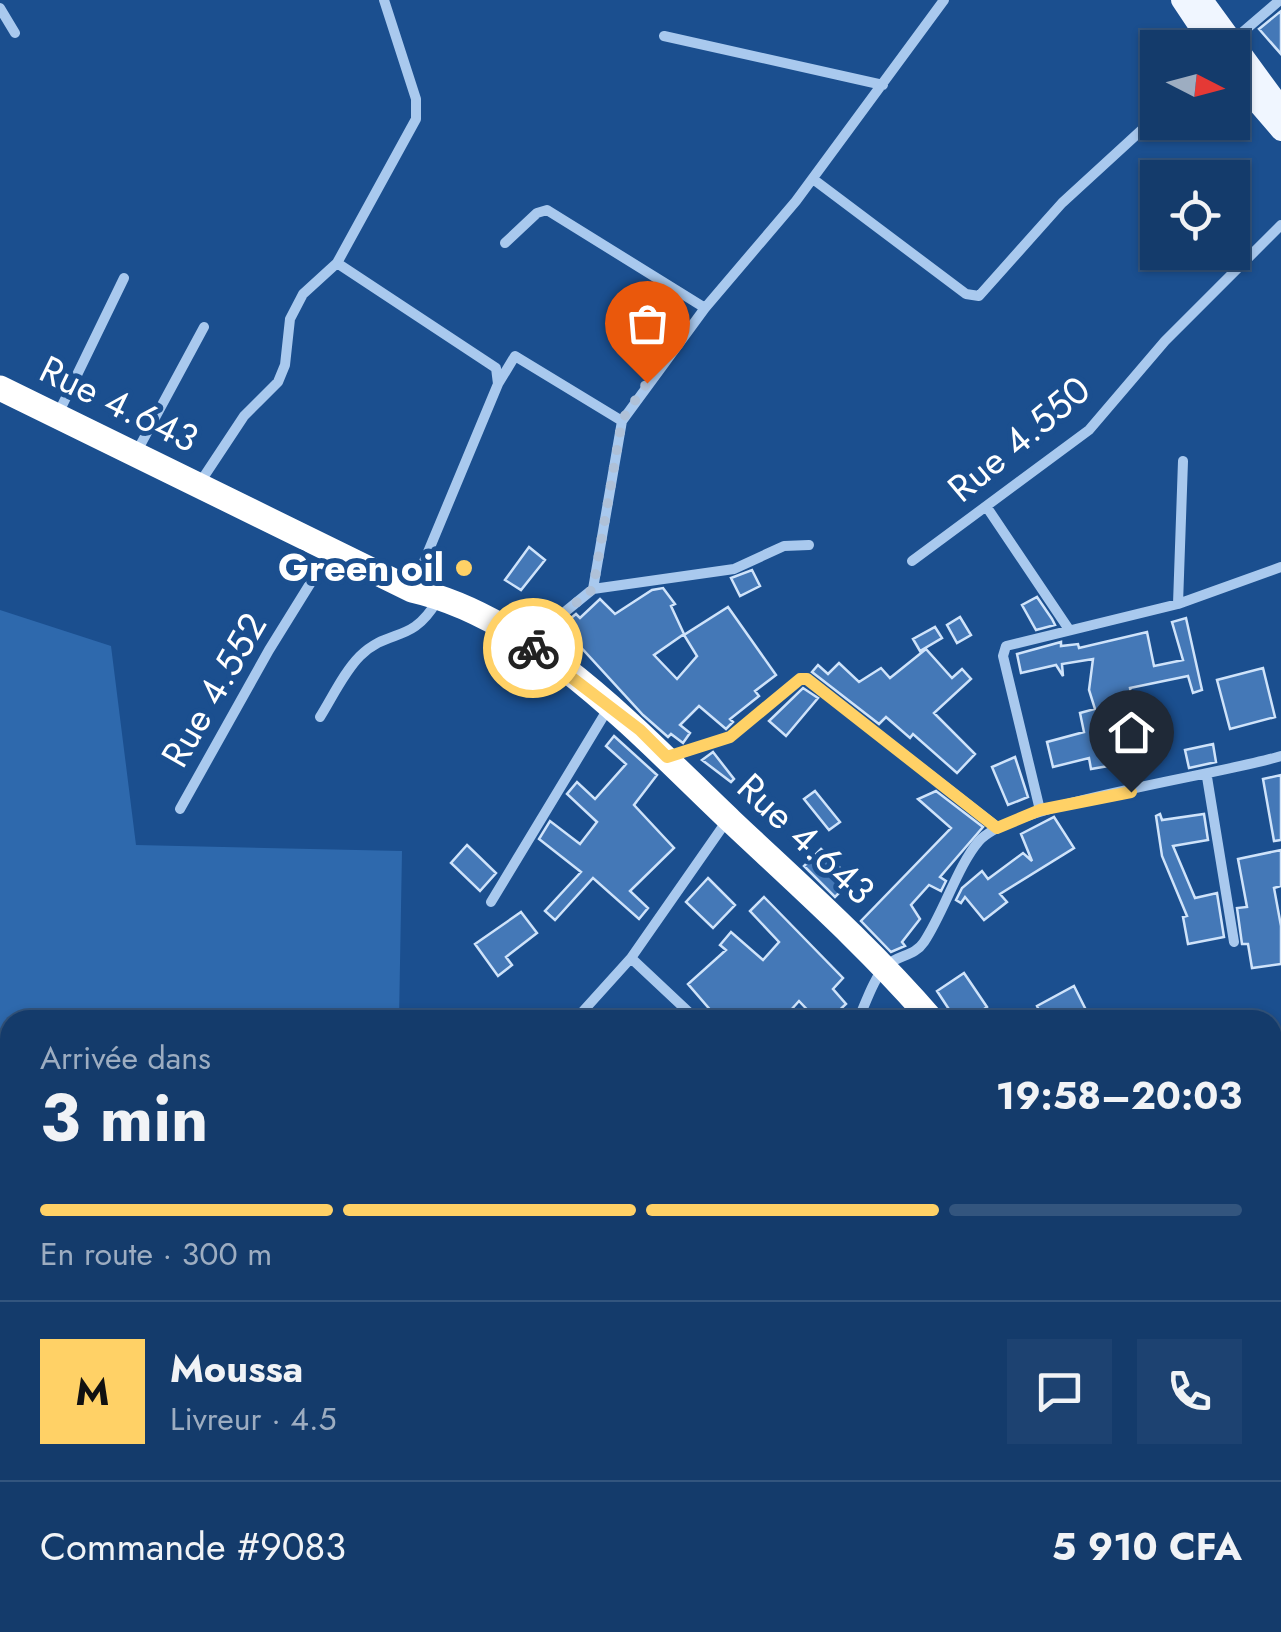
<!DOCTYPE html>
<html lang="fr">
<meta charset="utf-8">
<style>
body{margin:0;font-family:Jost,sans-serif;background:#1d4271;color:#f1f3f6;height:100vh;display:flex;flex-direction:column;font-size:38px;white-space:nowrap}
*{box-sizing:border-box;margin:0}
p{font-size:32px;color:#9dadc1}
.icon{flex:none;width:55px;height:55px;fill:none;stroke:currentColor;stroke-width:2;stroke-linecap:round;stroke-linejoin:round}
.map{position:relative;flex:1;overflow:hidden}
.sheet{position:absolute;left:0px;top:1010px;width:1282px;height:622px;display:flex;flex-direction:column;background:#143b6b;border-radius:30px 30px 0 0;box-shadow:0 2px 8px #0004,0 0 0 2px #33557e}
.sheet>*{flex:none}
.needle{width:65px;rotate:96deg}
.controls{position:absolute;left:1140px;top:30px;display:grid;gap:20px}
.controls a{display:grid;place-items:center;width:110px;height:110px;border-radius:0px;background:#143b6b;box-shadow:0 2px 8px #0004,0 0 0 2px #33557e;font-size:50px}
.pin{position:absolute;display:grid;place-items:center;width:85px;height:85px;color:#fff;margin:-102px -42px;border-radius:50% 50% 50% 0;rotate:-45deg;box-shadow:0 0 10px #0007}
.pin .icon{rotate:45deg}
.courier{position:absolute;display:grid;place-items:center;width:100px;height:100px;margin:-50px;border:8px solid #ffd166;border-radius:50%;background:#fff;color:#222;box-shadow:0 2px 12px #0007}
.headline em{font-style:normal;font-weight:700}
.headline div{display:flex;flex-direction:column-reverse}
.headline{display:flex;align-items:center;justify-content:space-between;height:170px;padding:0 40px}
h1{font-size:65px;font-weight:700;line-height:75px}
.bar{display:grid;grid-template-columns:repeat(4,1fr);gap:15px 10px;align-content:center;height:120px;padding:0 40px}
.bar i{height:12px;border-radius:8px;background:#33557e}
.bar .current{background:#ffd166}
.bar p{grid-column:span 4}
.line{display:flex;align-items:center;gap:25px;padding:0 40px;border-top:2px solid #33557e}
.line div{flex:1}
.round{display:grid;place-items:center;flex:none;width:105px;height:105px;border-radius:0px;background:#1d4271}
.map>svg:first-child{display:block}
.green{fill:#2e69ad}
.building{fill:#4478b7;stroke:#cfe3fa;stroke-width:2.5}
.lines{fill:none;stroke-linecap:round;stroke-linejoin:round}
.street{stroke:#a9c9ee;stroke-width:10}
.primary{stroke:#f0f6ff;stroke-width:20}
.highway{stroke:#fff;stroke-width:25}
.done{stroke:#afc1d8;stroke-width:10;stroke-dasharray:0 18}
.route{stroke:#ffd166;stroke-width:12}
.poi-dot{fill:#ffd166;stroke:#1b4f8f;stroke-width:4}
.labels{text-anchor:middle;stroke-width:10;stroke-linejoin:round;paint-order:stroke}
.street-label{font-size:38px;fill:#fff;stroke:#1b4f8f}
.poi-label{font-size:38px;font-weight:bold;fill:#fff;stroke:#1b4f8f;text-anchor:end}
</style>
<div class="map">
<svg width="1281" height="1632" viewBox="0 0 1281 1632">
<rect width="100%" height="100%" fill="#1b4f8f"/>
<path class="green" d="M 0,610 L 111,646 L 136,845 L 402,851 L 399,1020 L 10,1020 L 10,1495 L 0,1501 Z
M 150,1622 L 494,1622 L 499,1632 L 149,1632 Z"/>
<path class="building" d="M 1281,11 L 1281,54 L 1259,29 Z
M 529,547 L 545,560 L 521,590 L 505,580 Z
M 752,570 L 760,586 L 740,596 L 731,578 Z
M 663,588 L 675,604 L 671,606 L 684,634 L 654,655 L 677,679 L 697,656 L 684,635 L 728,607 L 776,675 L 755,691 L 759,696 L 730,719 L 733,722 L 726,729 L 699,706 L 680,725 L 690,733 L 683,743 L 671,734 L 668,737 L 643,715 L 576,642 L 570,647 L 555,631 L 576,614 L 580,618 L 600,599 L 615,614 L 652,590 Z
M 1037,597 L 1052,619 L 1055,625 L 1036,630 L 1022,605 Z
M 960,617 L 971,635 L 957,643 L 947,625 Z
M 1186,618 L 1202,690 L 1193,693 L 1188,676 L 1130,688 L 1143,760 L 1091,769 L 1089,758 L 1053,767 L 1047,742 L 1084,732 L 1080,713 L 1095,709 L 1089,690 L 1093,659 L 1062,664 L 1063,676 L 1056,665 L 1021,673 L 1017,654 L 1061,642 L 1061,646 L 1078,644 L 1079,648 L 1147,632 L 1154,666 L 1183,660 L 1172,622 Z
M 935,627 L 942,638 L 920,651 L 913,639 Z
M 926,649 L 952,678 L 962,669 L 971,679 L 934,713 L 975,754 L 957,773 L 913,734 L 910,738 L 886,717 L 879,724 L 812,672 L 818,665 L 828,674 L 839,663 L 859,682 L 881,668 L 890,678 Z
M 1263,668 L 1275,717 L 1230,729 L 1217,680 Z
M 803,688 L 818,698 L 786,736 L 769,721 Z
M 614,736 L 657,775 L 634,805 L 674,848 L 630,891 L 648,908 L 639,919 L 593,878 L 555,920 L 545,911 L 581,872 L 539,839 L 550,821 L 580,844 L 597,822 L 567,794 L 577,782 L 595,799 L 626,764 L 606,746 Z
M 1213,744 L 1216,762 L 1189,768 L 1185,750 Z
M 713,752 L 734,779 L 731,782 L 702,760 Z
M 1015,757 L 1028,797 L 1008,805 L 992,767 Z
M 1281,775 L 1281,840 L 1274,841 L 1263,779 Z
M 815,791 L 840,822 L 829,830 L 804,799 Z
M 936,791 L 983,827 L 940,877 L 946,881 L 941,891 L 929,885 L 911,905 L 920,919 L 902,942 L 905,946 L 891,952 L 861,921 L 951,828 L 918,799 Z
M 1160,814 L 1162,820 L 1204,814 L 1208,840 L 1173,846 L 1195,898 L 1217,893 L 1224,937 L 1188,944 L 1183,917 L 1187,916 L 1162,856 L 1156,816 Z
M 1054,817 L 1074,848 L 1000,894 L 1007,902 L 984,920 L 965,897 L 961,903 L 956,900 L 962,888 L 982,871 L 988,879 L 1023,853 L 1032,861 L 1021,834 Z
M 467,845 L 496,873 L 480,891 L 451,863 Z
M 821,849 L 852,880 L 835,897 L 804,866 Z
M 1281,850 L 1281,886 L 1274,888 L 1281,926 L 1281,964 L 1252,968 L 1248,944 L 1242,944 L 1237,908 L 1247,907 L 1238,859 Z
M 708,878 L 735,905 L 713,928 L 686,902 Z
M 764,897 L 843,978 L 833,989 L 846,1004 L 829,1020 L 817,1020 L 799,1001 L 782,1020 L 719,1020 L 688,984 L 726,950 L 720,945 L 731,932 L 763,960 L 779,942 L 750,911 Z
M 521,912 L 537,933 L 506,957 L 512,965 L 498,976 L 475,944 Z
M 964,973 L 987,1007 L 968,1020 L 956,1020 L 937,991 Z
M 1074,986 L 1091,1020 L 1044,1020 L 1037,1006 Z"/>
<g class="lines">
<path class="street" d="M 0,8 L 15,33
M 664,36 L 883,85
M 1231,42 L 1280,0
M 813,179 L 966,294 L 979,296 L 1062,203 L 1158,115
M 505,243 L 537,213 L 547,210 L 705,308 L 622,421 L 593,589 L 528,642
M 337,263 L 496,368 L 498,384
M 705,308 L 796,201 L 944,0
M 57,416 L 124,278
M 136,453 L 204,327
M 199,484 L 244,416 L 278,382 L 285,365 L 290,319 L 303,294 L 337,263 L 416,119 L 416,99 L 384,0
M 988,509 L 1068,628
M 912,561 L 1089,430 L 1165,341 L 1281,225
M 413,588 L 498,384 L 515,356 L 622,421
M 593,589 L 734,569 L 784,546 L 809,545
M 1178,604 L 1183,461
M 320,717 C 332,698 344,672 360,656 C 390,627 411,645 437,601
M 669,757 L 730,737 L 800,679 L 807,679 L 997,827
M 1207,777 L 1234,942
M 180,809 L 269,650 L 331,550
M 1040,810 L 1003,656 L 1006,646 L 1178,604 L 1281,567
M 491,902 L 609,707
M 575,1020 L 631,958
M 697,1020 L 631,958 L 728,819
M 858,1020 C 865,1005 874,977 886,966 C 899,954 914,957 924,942 C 944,912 958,865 979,841 C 1013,803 1220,775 1281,756
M 1272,1320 L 1281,1313
M 1272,1579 L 1281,1578
M 710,1622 L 716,1632
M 1007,1622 L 1014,1632
M 62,1632 L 65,1622
M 642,1632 L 653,1622
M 941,1632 L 958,1622"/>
<path class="primary" d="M 1181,0 L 1213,48
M 1203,0 L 1281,107
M 1232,74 L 1281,131"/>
<path class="highway" d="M 0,388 L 412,590 C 536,618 642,737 731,821 C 800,886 870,948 932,1020
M 1272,1409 L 1281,1421"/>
</g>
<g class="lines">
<path class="done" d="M 533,648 L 527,643 L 593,589 L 622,420 L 647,383"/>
<path class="route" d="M 533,648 L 640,730 L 667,757 L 730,737 L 800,679 L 807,679 L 997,828 L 1040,810 L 1131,792"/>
</g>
<circle class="poi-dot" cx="464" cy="568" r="10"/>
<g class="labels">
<g class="street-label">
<text transform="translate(119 404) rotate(26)" y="13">Rue 4.643</text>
<text transform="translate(1019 439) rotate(-40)" y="13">Rue 4.550</text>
<text transform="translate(214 690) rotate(-60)" y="13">Rue 4.552</text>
<text transform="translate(806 839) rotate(43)" y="13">Rue 4.643</text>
</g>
<g class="poi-label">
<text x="444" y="581">Green oil</text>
</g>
</g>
</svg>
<div class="controls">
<a><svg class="needle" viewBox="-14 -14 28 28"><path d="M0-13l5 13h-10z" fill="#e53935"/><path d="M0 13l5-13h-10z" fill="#9dadc1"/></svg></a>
<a><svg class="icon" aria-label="locate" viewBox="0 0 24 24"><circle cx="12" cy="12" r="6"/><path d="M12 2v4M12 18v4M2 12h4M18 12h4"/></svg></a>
</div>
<div class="pin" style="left:647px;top:383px;background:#ea580c"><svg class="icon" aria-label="bag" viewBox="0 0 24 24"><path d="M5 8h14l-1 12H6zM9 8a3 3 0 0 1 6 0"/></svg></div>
<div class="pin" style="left:1131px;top:792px;background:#1f2937"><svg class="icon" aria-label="home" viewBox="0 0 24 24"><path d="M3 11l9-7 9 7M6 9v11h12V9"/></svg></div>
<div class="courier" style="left:533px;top:648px"><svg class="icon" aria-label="bike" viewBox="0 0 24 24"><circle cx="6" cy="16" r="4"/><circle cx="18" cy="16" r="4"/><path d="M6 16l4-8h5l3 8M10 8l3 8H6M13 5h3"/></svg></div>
<section class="sheet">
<div class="headline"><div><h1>3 min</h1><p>Arrivée dans</p></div><em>19:58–20:03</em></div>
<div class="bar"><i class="current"></i><i class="current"></i><i class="current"></i><i></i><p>En route · 300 m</p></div>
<div class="line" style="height:180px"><b class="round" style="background:#ffd166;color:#111">M</b><div><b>Moussa</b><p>Livreur · 4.5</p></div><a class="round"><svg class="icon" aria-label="chat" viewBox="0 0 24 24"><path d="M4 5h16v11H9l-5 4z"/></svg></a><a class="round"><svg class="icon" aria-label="phone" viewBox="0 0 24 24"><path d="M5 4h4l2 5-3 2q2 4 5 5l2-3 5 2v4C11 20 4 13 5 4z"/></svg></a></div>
<div class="line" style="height:130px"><div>Commande #9083</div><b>5 910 CFA</b></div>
</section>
</div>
